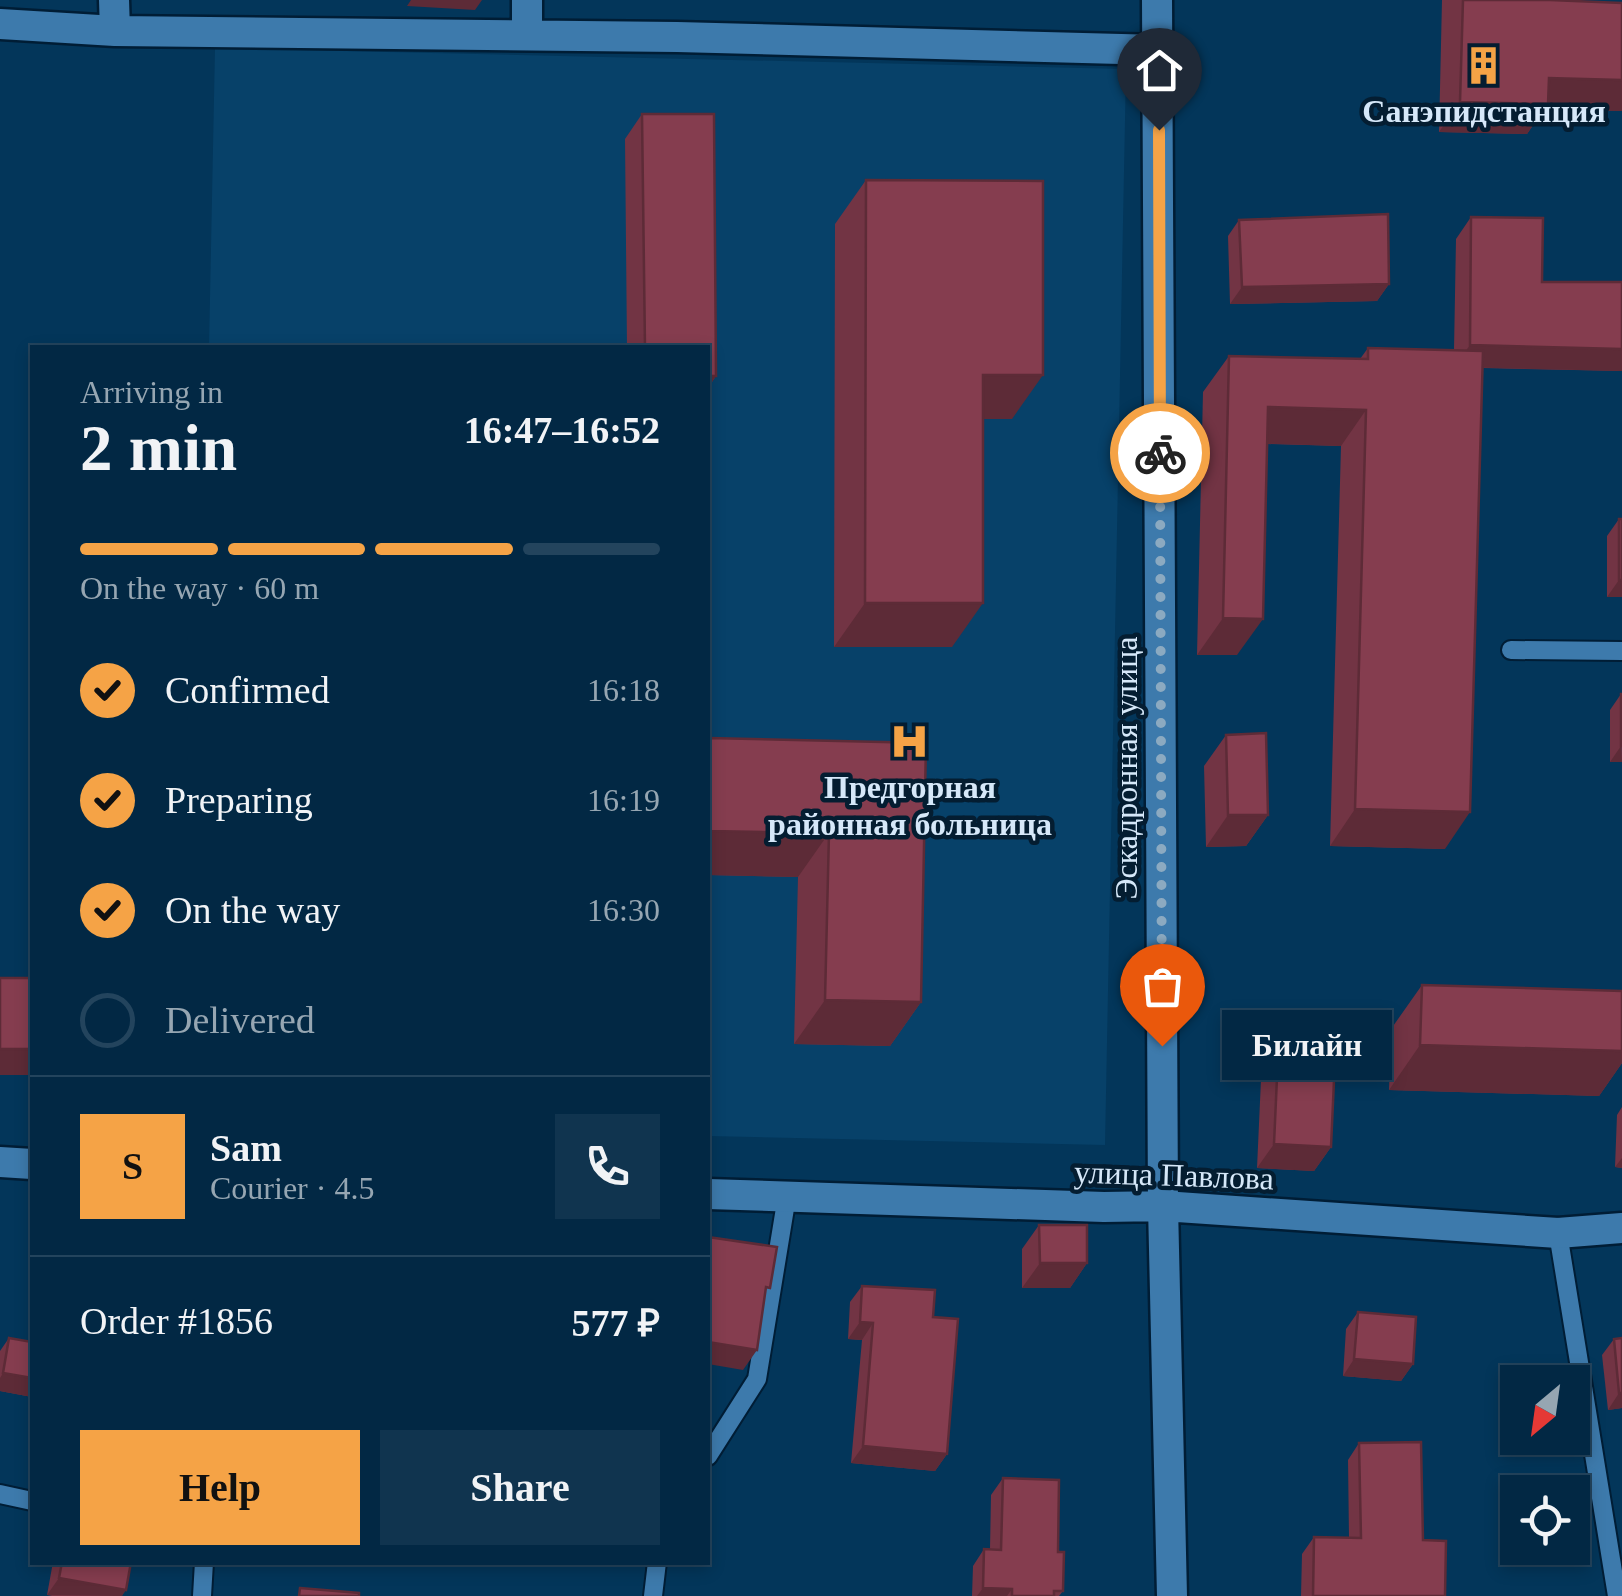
<!DOCTYPE html>
<meta charset="utf-8">
<style>
body{margin:0;font-family:Georgia,serif;background:#10344f;color:#f1f3f6;height:100vh;display:flex;flex-direction:column;font-size:38px;white-space:nowrap}
*{box-sizing:border-box;margin:0}
p{font-size:32px;color:#96a6b2}
.icon{flex:none;width:55px;height:55px;fill:none;stroke:currentColor;stroke-width:2;stroke-linecap:round;stroke-linejoin:round}
.map{position:relative;flex:1;overflow:hidden}
.sheet{position:absolute;left:30px;top:345px;width:680px;height:1220px;display:flex;flex-direction:column;background:#022844;border-radius:0px;box-shadow:0 5px 15px #0003,0 0 0 2px #23445d}
.sheet>*{flex:none}
.needle{width:65px;rotate:209deg}
.controls{position:absolute;left:1500px;top:1365px;display:grid;gap:20px}
.controls a{display:grid;place-items:center;width:90px;height:90px;border-radius:0px;background:#022844;box-shadow:0 5px 15px #0003,0 0 0 2px #23445d;font-size:50px}
.pin{position:absolute;display:grid;place-items:center;width:85px;height:85px;color:#fff;margin:-102px -42px;border-radius:50% 50% 50% 0;rotate:-45deg;box-shadow:0 0 10px #0007}
.pin .icon{rotate:45deg}
.courier{position:absolute;display:grid;place-items:center;width:100px;height:100px;margin:-50px;border:8px solid #f5a346;border-radius:50%;background:#fff;color:#222;box-shadow:0 2px 12px #0007}
.bubble{position:absolute;height:70px;border-radius:0px;background:#022844;box-shadow:0 5px 15px #0003,0 0 0 2px #23445d;font-size:32px;font-weight:600;line-height:70px;text-align:center}
.headline em{font-style:normal;font-weight:600}
.headline div{display:flex;flex-direction:column-reverse}
.headline{display:flex;align-items:center;justify-content:space-between;height:170px;padding:0 50px}
h1{font-size:65px;font-weight:600;line-height:75px}
.bar{display:grid;grid-template-columns:repeat(4,1fr);gap:15px 10px;align-content:center;height:120px;padding:0 50px}
.bar i{height:12px;border-radius:8px;background:#23445d}
.bar .selected{background:#f5a346}
.bar p{grid-column:span 4}
.line{display:flex;align-items:center;gap:25px;padding:0 50px;border-top:2px solid #23445d}
.line div{flex:1}
.round{display:grid;place-items:center;flex:none;width:105px;height:105px;border-radius:0px;background:#10344f}
ol{padding:0 50px;list-style:none}
li{display:flex;align-items:center;gap:30px;height:110px}
li p{margin-inline-start:auto}
li .icon{padding:10px;border-radius:50%;background:#f5a346;color:#111;stroke-width:4}
li:last-child{color:#96a6b2}
li i{width:55px;height:55px;border:5px solid #23445d;border-radius:50%}
.cta{display:flex;gap:20px;margin-top:auto;padding:20px 50px}
.cta a{flex:1;height:115px;border-radius:0px;background:#f5a346;color:#111;font-size:40px;font-weight:600;line-height:115px;text-align:center}
.cta a+a{background:#10344f;color:#f1f3f6}
.map>svg:first-child{display:block}
.built{fill:#074169}
.lines{fill:none;stroke-linecap:round;stroke-linejoin:round}
.lane-casing{stroke:#001d35;stroke-width:22}
.street-casing{stroke:#001d35;stroke-width:35}
.lane{stroke:#3d7aac;stroke-width:18}
.street{stroke:#3d7aac;stroke-width:30}
.wall{fill:#723444}
.shaded-wall{fill:#5d2b37}
.building{fill:#853d4f;stroke:#5d2b37;stroke-width:2.5}
.done{stroke:#8caac1;stroke-width:10;stroke-dasharray:0 18}
.route{stroke:#f5a346;stroke-width:12}
.labels{text-anchor:middle;stroke-width:9;stroke-linejoin:round;paint-order:stroke}
.poi-label{font-size:32px;font-weight:bold;fill:#d6e8f9;stroke:#041d31}
.street-label{font-size:32px;fill:#d6e8f9;stroke:#041d31}
</style>
<div class="map">
<svg width="1622" height="1596" viewBox="0 0 1622 1596">
<rect width="100%" height="100%" fill="#03365a"/>
<path class="built" d="M 215,48 L 1126,69 L 1105,1145 L 708,1136 L 708,348 L 209,348 Z"/>
<g class="lines">
<defs>
<path id="lane" d="M 1511,650 L 1622,651
M 1558,1233 L 1617,1596
M 708,1456 L 757,1379 L 787,1196
M 0,1494 L 32,1501
M 202,1596 L 204,1562
M 653,1596 L 657,1562"/>
<path id="street" d="M 114,0 L 115,31
M 527,0 L 527,35
M 1157,0 L 1163,1206 L 1172,1596
M 0,24 L 115,31 L 677,37 L 1159,50
M 0,1162 L 32,1164
M 708,1194 L 1104,1207 L 1163,1206 L 1558,1233 L 1622,1228"/>
</defs>
<use href="#lane" class="lane-casing"/>
<use href="#street" class="street-casing"/>
<use href="#lane" class="lane"/>
<use href="#street" class="street"/>
</g>
<path class="wall" d="M 1442,0 L 1550,0 L 1622,111 L 1544,109 L 1527,134 L 1439,132 Z
M 642,114 L 716,376 L 708,388 L 708,348 L 627,348 L 625,139 Z
M 866,180 L 1012,419 L 983,419 L 952,647 L 834,647 L 835,224 Z
M 1471,217 L 1542,282 L 1622,282 L 1622,371 L 1483,368 L 1445,849 L 1330,846 L 1341,446 L 1267,444 L 1237,655 L 1197,655 L 1203,392 L 1229,356 L 1360,359 L 1368,348 L 1454,350 L 1456,239 Z
M 1239,220 L 1389,284 L 1377,301 L 1230,304 L 1228,236 Z
M 1619,519 L 1622,519 L 1622,597 L 1607,597 L 1607,536 Z
M 1621,694 L 1622,762 L 1610,762 L 1610,710 Z
M 1226,735 L 1268,815 L 1246,846 L 1206,847 L 1204,766 Z
M 708,738 L 926,743 L 921,1002 L 890,1046 L 794,1044 L 798,877 L 708,875 Z
M 1422,985 L 1622,991 L 1622,1063 L 1599,1096 L 1389,1090 L 1391,1029 Z
M 1280,1011 L 1331,1147 L 1314,1171 L 1257,1168 L 1263,1035 Z
M 1622,1107 L 1622,1168 L 1615,1167 L 1617,1115 Z
M 1039,1225 L 1087,1263 L 1070,1288 L 1022,1288 L 1022,1249 Z
M 862,1286 L 933,1317 L 947,1454 L 935,1471 L 851,1463 L 862,1340 L 848,1339 L 850,1302 Z
M 1358,1312 L 1413,1364 L 1401,1381 L 1343,1376 L 1346,1329 Z
M 9,1338 L 32,1397 L 0,1391 L 0,1351 Z
M 1614,1339 L 1622,1408 L 1608,1410 L 1602,1355 Z
M 1359,1443 L 1423,1540 L 1445,1596 L 1301,1596 L 1302,1554 L 1314,1537 L 1349,1538 L 1348,1460 Z
M 1003,1478 L 1058,1552 L 1063,1591 L 1059,1596 L 972,1596 L 973,1566 L 984,1549 L 990,1549 L 991,1495 Z
M 53,1562 L 131,1562 L 122,1596 L 52,1596 L 47,1595 Z"/>
<path class="shaded-wall" d="M 411,0 L 482,0 L 475,10 L 407,6 Z
M 1549,78 L 1622,80 L 1622,111 L 1544,109 L 1527,134 L 1439,132 L 1460,102 Z
M 1389,284 L 1377,301 L 1230,304 L 1242,287 Z
M 1470,345 L 1622,349 L 1622,371 L 1454,367 Z
M 983,375 L 1043,375 L 1012,419 L 952,419 Z
M 708,376 L 716,376 L 708,388 Z
M 1268,407 L 1366,410 L 1341,446 L 1242,443 Z
M 1619,580 L 1622,580 L 1622,597 L 1607,597 Z
M 865,603 L 983,603 L 952,647 L 834,647 Z
M 1223,618 L 1263,619 L 1237,655 L 1197,655 Z
M 1621,746 L 1622,762 L 1610,762 Z
M 1355,809 L 1470,812 L 1445,849 L 1330,846 Z
M 1228,815 L 1268,815 L 1246,846 L 1206,847 Z
M 708,831 L 829,833 L 798,877 L 708,875 Z
M 825,1000 L 921,1002 L 890,1046 L 794,1044 Z
M 1420,1045 L 1622,1051 L 1622,1063 L 1599,1096 L 1389,1090 Z
M 0,1049 L 32,1049 L 32,1075 L 0,1075 Z
M 1274,1144 L 1331,1147 L 1314,1171 L 1257,1168 Z
M 1622,1158 L 1622,1168 L 1615,1167 Z
M 1040,1263 L 1087,1263 L 1070,1288 L 1022,1288 Z
M 860,1322 L 873,1323 L 862,1340 L 848,1339 Z
M 708,1342 L 757,1350 L 743,1370 L 708,1364 Z
M 1354,1359 L 1413,1364 L 1401,1381 L 1343,1376 Z
M 3,1373 L 32,1378 L 32,1397 L 0,1391 L 0,1378 Z
M 1619,1393 L 1622,1393 L 1622,1408 L 1608,1410 Z
M 863,1446 L 947,1454 L 935,1471 L 851,1463 Z
M 59,1578 L 126,1590 L 122,1596 L 47,1595 Z
M 983,1588 L 1012,1589 L 1007,1596 L 977,1596 Z"/>
<path class="building" d="M 1463,0 L 1550,0 L 1622,3 L 1622,80 L 1549,78 L 1548,104 L 1460,102 Z
M 642,114 L 714,114 L 716,376 L 708,376 L 708,348 L 645,348 Z
M 866,180 L 1043,181 L 1043,375 L 983,375 L 983,603 L 865,603 Z
M 1388,214 L 1389,284 L 1242,287 L 1239,220 Z
M 1471,217 L 1543,218 L 1542,282 L 1622,282 L 1622,349 L 1470,345 Z
M 1368,348 L 1483,351 L 1470,812 L 1355,809 L 1366,410 L 1268,407 L 1263,619 L 1223,618 L 1229,356 L 1368,359 Z
M 1619,519 L 1622,519 L 1622,580 L 1619,580 Z
M 1621,694 L 1622,694 L 1622,746 L 1621,746 Z
M 1266,733 L 1268,815 L 1228,815 L 1226,735 Z
M 708,738 L 926,743 L 921,1002 L 825,1000 L 829,833 L 708,831 Z
M 0,978 L 32,978 L 32,1049 L 0,1049 Z
M 1422,985 L 1622,991 L 1622,1051 L 1420,1045 Z
M 1280,1011 L 1337,1014 L 1331,1147 L 1274,1144 Z
M 1039,1225 L 1087,1225 L 1087,1263 L 1040,1263 Z
M 708,1237 L 777,1247 L 770,1288 L 766,1287 L 757,1350 L 708,1342 Z
M 862,1286 L 935,1290 L 933,1317 L 958,1319 L 947,1454 L 863,1446 L 873,1323 L 860,1322 Z
M 1358,1312 L 1416,1317 L 1413,1364 L 1354,1359 Z
M 9,1338 L 32,1342 L 32,1378 L 3,1373 Z
M 1622,1338 L 1622,1393 L 1619,1393 L 1614,1339 Z
M 1421,1442 L 1423,1540 L 1446,1541 L 1445,1596 L 1313,1596 L 1314,1537 L 1361,1538 L 1359,1443 Z
M 1003,1478 L 1059,1480 L 1058,1552 L 1064,1552 L 1063,1591 L 1054,1591 L 1054,1596 L 1012,1596 L 1012,1589 L 983,1588 L 984,1549 L 1001,1550 Z
M 62,1562 L 131,1562 L 126,1590 L 59,1578 Z
M 300,1588 L 359,1593 L 359,1596 L 299,1596 Z"/>
<g class="lines">
<path class="done" d="M 1160,453 L 1162,1046"/>
<path class="route" d="M 1159,130 L 1160,453"/>
</g>
<defs>
<symbol id="building-bare" viewBox="-9 -9 18 18"><path d="M-4-6H4V6H1V3H-1V6H-4ZM-2.5-4.3h1.7v1.8h-1.7ZM.8-4.3h1.7v1.8H.8ZM-2.5-1h1.7V.8h-1.7ZM.8-1h1.7V.8H.8Z" fill="#f5a346" stroke="#041d31" stroke-width="2.5" paint-order="stroke"/></symbol>
<symbol id="hospital-bare" viewBox="-9 -9 18 18"><path d="M-5-5h3v3.5h4V-5h3V5h-3V1.5h-4V5h-3Z" fill="#f5a346" stroke="#041d31" stroke-width="2.5" paint-order="stroke"/></symbol>
</defs>
<g fill-rule="evenodd">
<use href="#building-bare" x="1456" y="38" width="55" height="55"/>
<use href="#hospital-bare" x="882" y="714" width="55" height="55"/>
</g>
<g class="labels">
<g class="poi-label">
<text x="1484" y="122">Санэпидстанция</text>
<text x="910" y="798">Предгорная<tspan x="910" dy="37">районная больница</tspan></text>
</g>
<g class="street-label">
<text transform="translate(1126 768) rotate(-90)" y="11">Эскадронная улица</text>
<text transform="translate(1174 1175) rotate(2)" y="11">улица Павлова</text>
</g>
</g>
</svg>
<div class="controls">
<a><svg class="needle" viewBox="-14 -14 28 28"><path d="M0-13l5 13h-10z" fill="#e53935"/><path d="M0 13l5-13h-10z" fill="#96a6b2"/></svg></a>
<a><svg class="icon" aria-label="locate" viewBox="0 0 24 24"><circle cx="12" cy="12" r="6"/><path d="M12 2v4M12 18v4M2 12h4M18 12h4"/></svg></a>
</div>
<div class="pin" style="left:1162px;top:1046px;background:#ea580c"><svg class="icon" aria-label="bag" viewBox="0 0 24 24"><path d="M5 8h14l-1 12H6zM9 8a3 3 0 0 1 6 0"/></svg></div>
<div class="pin" style="left:1159px;top:130px;background:#1f2937"><svg class="icon" aria-label="home" viewBox="0 0 24 24"><path d="M3 11l9-7 9 7M6 9v11h12V9"/></svg></div>
<div class="courier" style="left:1160px;top:453px"><svg class="icon" aria-label="bike" viewBox="0 0 24 24"><circle cx="6" cy="16" r="4"/><circle cx="18" cy="16" r="4"/><path d="M6 16l4-8h5l3 8M10 8l3 8H6M13 5h3"/></svg></div>
<div class="bubble" style="left:1222px;top:1010px;width:170px">Билайн</div>
<section class="sheet">
<div class="headline"><div><h1>2 min</h1><p>Arriving in</p></div><em>16:47–16:52</em></div>
<div class="bar"><i class="selected"></i><i class="selected"></i><i class="selected"></i><i></i><p>On the way · 60 m</p></div>
<ol>
<li><svg class="icon" aria-label="check" viewBox="0 0 24 24"><path d="M5 12l5 5 9-10"/></svg>Confirmed<p>16:18</p></li>
<li><svg class="icon" aria-label="check" viewBox="0 0 24 24"><path d="M5 12l5 5 9-10"/></svg>Preparing<p>16:19</p></li>
<li><svg class="icon" aria-label="check" viewBox="0 0 24 24"><path d="M5 12l5 5 9-10"/></svg>On the way<p>16:30</p></li>
<li><i></i>Delivered</li>
</ol>
<div class="line" style="height:180px"><b class="round" style="background:#f5a346;color:#111">S</b><div><b>Sam</b><p>Courier · 4.5</p></div><a class="round"><svg class="icon" aria-label="phone" viewBox="0 0 24 24"><path d="M5 4h4l2 5-3 2q2 4 5 5l2-3 5 2v4C11 20 4 13 5 4z"/></svg></a></div>
<div class="line" style="height:130px"><div>Order #1856</div><b>577 ₽</b></div>
<div class="cta"><a>Help</a><a>Share</a></div>
</section>
</div>
